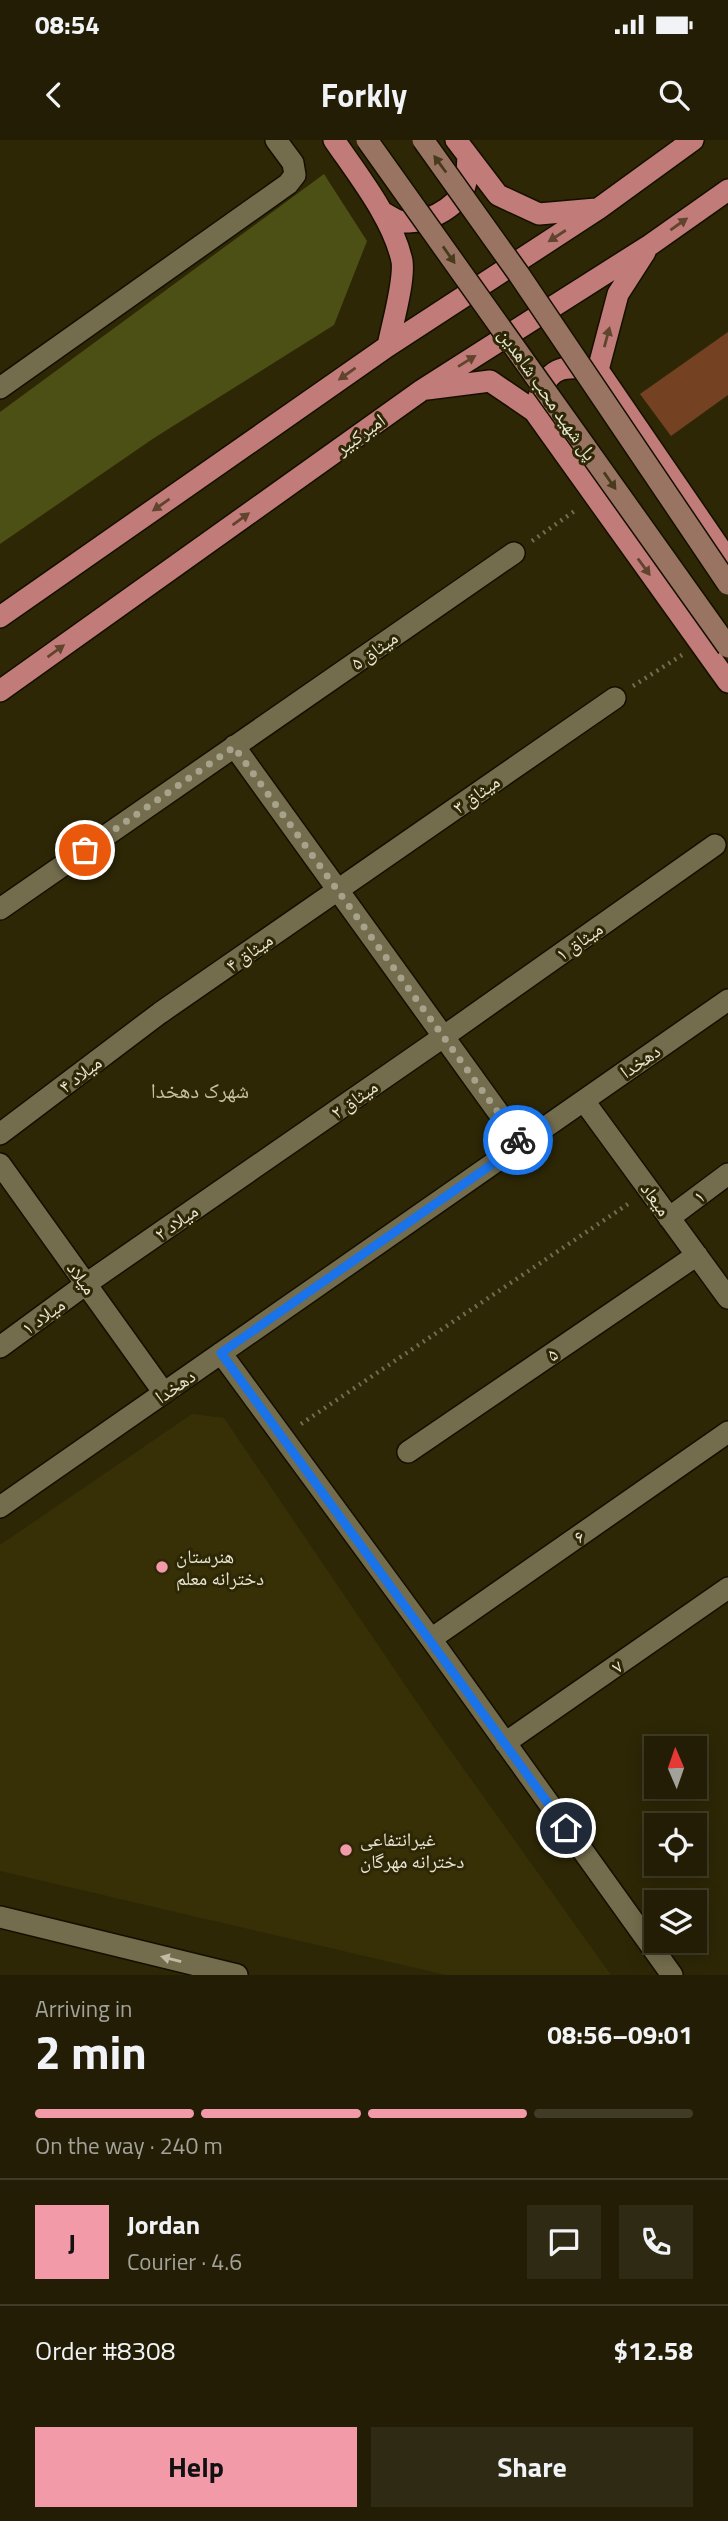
<!DOCTYPE html>
<meta charset="utf-8">
<style>
body{margin:0;font-family:"Titillium Web","Noto Naskh Arabic",sans-serif;background:#2e2a13;color:#f1f3f6;height:100vh;display:flex;flex-direction:column;font-size:26px;white-space:nowrap}
*{box-sizing:border-box;margin:0}
p{font-size:23px;color:#a2a29a}
.icon{flex:none;width:38px;height:38px;fill:none;stroke:currentColor;stroke-width:2;stroke-linecap:round;stroke-linejoin:round}
.map{position:relative;height:1835px;overflow:hidden}
.side{display:flex;flex-direction:column;background:#221d04;flex:1}
.side>*{flex:none}
.needle{width:46px;rotate:358deg}
.tools{position:absolute;left:644px;top:1596px;display:grid;gap:14px}
.tools a{display:grid;place-items:center;width:63px;height:63px;border-radius:0px;background:#221d04;box-shadow:0 4px 18px #0003,0 0 0 2px #3f3b26;font-size:35px}
.pin{position:absolute;display:grid;place-items:center;width:60px;height:60px;color:#fff;margin:-30px;border:4px solid #fff;border-radius:50%;box-shadow:0 2px 7px #0007}
.courier{position:absolute;display:grid;place-items:center;width:70px;height:70px;margin:-35px;border:5px solid #1a73e8;border-radius:50%;background:#fff;color:#222;box-shadow:0 2px 9px #0007}
.headline em{font-style:normal;font-weight:700}
.headline div{display:flex;flex-direction:column-reverse}
.headline{display:flex;align-items:center;justify-content:space-between;height:119px;padding:0 35px}
h1{font-size:46px;font-weight:700;line-height:52px}
.bar{display:grid;grid-template-columns:repeat(4,1fr);gap:10px 7px;align-content:center;height:84px;padding:0 35px}
.bar i{height:9px;border-radius:5px;background:#3f3b26}
.bar .current{background:#f39aa8}
.bar p{grid-column:span 4}
.line{display:flex;align-items:center;gap:18px;padding:0 35px;border-top:2px solid #3f3b26}
.line div{flex:1}
.round{display:grid;place-items:center;flex:none;width:74px;height:74px;border-radius:0px;background:#2e2a13}
.action{display:flex;gap:14px;margin-top:auto;padding:14px 35px}
.action a{flex:1;height:80px;border-radius:0px;background:#f39aa8;color:#111;font-size:28px;font-weight:700;line-height:80px;text-align:center}
.action a+a{background:#2e2a13;color:#f1f3f6}
.status{display:flex;justify-content:space-between;align-items:center;height:49px;padding:0 35px;background:#221d04;direction:ltr}
.status svg{height:19px;fill:currentColor}
header{display:flex;justify-content:space-between;align-items:center;height:91px;padding:0 35px;background:#221d04;font-size:32px;font-weight:700}
.map>svg:first-child{display:block}
.built{fill:#372f05}
.green{fill:#4c5015}
.building{fill:#744123}
.lines{fill:none;stroke-linecap:round;stroke-linejoin:round}
.street-casing{stroke:#140f00;stroke-width:24}
.primary-casing{stroke:#140f00;stroke-width:24}
.path{stroke:#726d52;stroke-width:4.5;stroke-dasharray:2 5;stroke-linecap:butt}
.street{stroke:#746d4d;stroke-width:21}
.primary{stroke:#c17b79;stroke-width:21}
.secondary-bridge-casing{stroke:#140f00;stroke-width:24;stroke-linecap:butt}
.secondary-bridge{stroke:#9a7463;stroke-width:21}
.oneway{fill:#483a1d}
.oneway2{fill:#61442e}
.oneway3{fill:#bfbba4}
.done{stroke:#a7a28b;stroke-width:7;stroke-dasharray:0 12.6}
.route{stroke:#1a73e8;stroke-width:9}
.poi-dot{fill:#f39aa8;stroke:#2d2706;stroke-width:2.5}
.labels{text-anchor:middle;stroke-width:6;stroke-linejoin:round;paint-order:stroke}
.street-label{font-size:19px;fill:#e8e5d3;stroke:#2d2706}
.poi-label{font-size:19px;fill:#e8e5d3;stroke:#2d2706;text-anchor:start}
.neighbourhood-label{font-size:21px;fill:#c9c19e;stroke:#2d2706}
</style>
<div class="status"><b>08:54</b><svg viewBox="0 0 49 12"><path d="M0 12V9h3v3zM5 12V6h3v6zM10 12V3h3v9zM15 12V0h3v12zM26 1h20v11H26zM47 4h2v5h-2z"/></svg></div>
<header><svg class="icon" aria-label="back" viewBox="0 0 24 24"><path d="M15 5l-7 7 7 7"/></svg>Forkly<svg class="icon" aria-label="search" viewBox="0 0 24 24"><circle cx="10" cy="10" r="6"/><path d="M15 15l6 6"/></svg></header>
<div class="map">
<svg width="728" height="1835" viewBox="0 0 728 1835">
<rect width="100%" height="100%" fill="#2d2706"/>
<path class="built" d="M 192,1274 L 224,1278 L 435,1589 L 611,1835 L 446,1835 L 0,1731 L 0,1405 Z"/>
<path class="green" d="M 324,34 L 367,101 L 334,185 L 154,298 L 0,404 L 0,272 Z"/>
<path class="building" d="M 728,192 L 728,255 L 671,296 L 640,254 Z"/>
<g class="lines">
<defs>
<path id="street" d="M 0,248 L 288,44 L 295,35 L 293,23 L 276,0
M 234,606 L 521,1004
M 0,769 L 514,413
M 584,961 L 728,1158
M 0,994 L 160,873 L 615,558
M 0,1024 L 164,1253
M 669,1078 L 728,1034
M 0,1207 L 86,1144 L 443,897 L 715,705
M 221,1213 L 431,1499 L 672,1835
M 408,1312 L 697,1115
M 0,1367 L 728,860
M 431,1499 L 728,1292
M 505,1603 L 728,1448
M 0,1777 L 237,1835"/>
<path id="primary" d="M 334,0 C 358,35 393,79 402,121 C 405,141 392,185 388,206
M 456,0 L 498,55 L 539,74 L 596,69
M 384,73 C 389,76 394,79 399,81 C 423,86 457,69 465,46 C 468,37 467,26 468,17
M 645,112 L 618,154 L 598,230 L 728,420
M 427,249 L 490,241 L 534,271 L 728,542
M 537,263 C 547,227 562,224 596,230
M 0,477 L 388,206 L 598,69 L 693,0
M 0,551 L 422,250 L 650,105 L 728,50"/>
</defs>
<use href="#street" class="street-casing"/>
<use href="#primary" class="primary-casing"/>
<path class="path" d="M 532,401 L 576,370
M 633,546 L 682,515
M 301,1284 L 631,1062"/>
<use href="#street" class="street"/>
<use href="#primary" class="primary"/>
<defs>
<path id="secondary-bridge" d="M 367,0 L 728,507
M 423,0 L 518,133 L 728,444"/>
</defs>
<use href="#secondary-bridge" class="secondary-bridge-casing"/>
<use href="#secondary-bridge" class="secondary-bridge"/>
</g>
<defs><path id="oneway-solid" d="M-6-.8H1V-3.2L6.5 0L1 3.2V.8H-6Z" transform="scale(1.75)"/></defs>
<g class="oneway">
<use href="#oneway-solid" transform="translate(440 24) rotate(-126)"/>
<use href="#oneway-solid" transform="translate(449 115) rotate(55)"/>
<use href="#oneway-solid" transform="translate(610 341) rotate(55)"/>
</g>
<g class="oneway2">
<use href="#oneway-solid" transform="translate(679 84) rotate(-35)"/>
<use href="#oneway-solid" transform="translate(557 96) rotate(147)"/>
<use href="#oneway-solid" transform="translate(607 197) rotate(-75)"/>
<use href="#oneway-solid" transform="translate(467 221) rotate(-32)"/>
<use href="#oneway-solid" transform="translate(347 234) rotate(145)"/>
<use href="#oneway-solid" transform="translate(161 365) rotate(145)"/>
<use href="#oneway-solid" transform="translate(241 379) rotate(-36)"/>
<use href="#oneway-solid" transform="translate(644 427) rotate(54)"/>
<use href="#oneway-solid" transform="translate(56 511) rotate(-36)"/>
</g>
<use class="oneway3" href="#oneway-solid" transform="translate(171 1819) rotate(-166)"/>
<g class="lines">
<path class="done" d="M 85,710 L 234,607 L 518,1000"/>
<path class="route" d="M 518,1000 L 521,1004 L 221,1213 L 566,1688"/>
</g>
<g class="poi-dot">
<circle cx="162" cy="1427" r="7"/>
<circle cx="346" cy="1710" r="7"/>
</g>
<g class="labels">
<g class="street-label">
<text transform="translate(548 254) rotate(55)" y="7">پل شهید محب شاهدین</text>
<text transform="translate(360 294) rotate(-36)" y="7">امیرکبیر</text>
<text transform="translate(374 510) rotate(-35)" y="7">میثاق ۵</text>
<text transform="translate(476 654) rotate(-35)" y="7">میثاق ۳</text>
<text transform="translate(579 801) rotate(-35)" y="7">میثاق ۱</text>
<text transform="translate(249 812) rotate(-35)" y="7">میثاق ۴</text>
<text transform="translate(640 921) rotate(-35)" y="7">دهخدا</text>
<text transform="translate(80 934) rotate(-37)" y="7">میلاد ۴</text>
<text transform="translate(354 959) rotate(-35)" y="7">میثاق ۲</text>
<text transform="translate(699 1056) rotate(-37)" y="7">۱</text>
<text transform="translate(656 1059) rotate(54)" y="7">میعاد</text>
<text transform="translate(176 1082) rotate(-35)" y="7">میلاد ۲</text>
<text transform="translate(82 1138) rotate(54)" y="7">میلاد</text>
<text transform="translate(43 1176) rotate(-36)" y="7">میلاد ۱</text>
<text transform="translate(552 1214) rotate(-34)" y="7">۵</text>
<text transform="translate(175 1246) rotate(-35)" y="7">دهخدا</text>
<text transform="translate(579 1396) rotate(-35)" y="7">۶</text>
<text transform="translate(617 1526) rotate(-35)" y="7">۷</text>
</g>
<g class="poi-label">
<text x="176" y="1423">هنرستان<tspan x="176" dy="22">دخترانه معلم</tspan></text>
<text x="360" y="1706">غیرانتفاعی<tspan x="360" dy="22">دخترانه مهرگان</tspan></text>
</g>
<g class="neighbourhood-label">
<text x="200" y="958">شهرک دهخدا</text>
</g>
</g>
</svg>
<div class="tools">
<a><svg class="needle" viewBox="-14 -14 28 28"><path d="M0-13l5 13h-10z" fill="#e53935"/><path d="M0 13l5-13h-10z" fill="#a2a29a"/></svg></a>
<a><svg class="icon" aria-label="locate" viewBox="0 0 24 24"><circle cx="12" cy="12" r="6"/><path d="M12 2v4M12 18v4M2 12h4M18 12h4"/></svg></a>
<a><svg class="icon" aria-label="layers" viewBox="0 0 24 24"><path d="M12 4l9 5-9 5-9-5zM3 14l9 5 9-5"/></svg></a>
</div>
<div class="pin" style="left:85px;top:710px;background:#ea580c"><svg class="icon" aria-label="bag" viewBox="0 0 24 24"><path d="M5 8h14l-1 12H6zM9 8a3 3 0 0 1 6 0"/></svg></div>
<div class="pin" style="left:566px;top:1688px;background:#1f2937"><svg class="icon" aria-label="home" viewBox="0 0 24 24"><path d="M3 11l9-7 9 7M6 9v11h12V9"/></svg></div>
<div class="courier" style="left:518px;top:1000px"><svg class="icon" aria-label="bike" viewBox="0 0 24 24"><circle cx="6" cy="16" r="4"/><circle cx="18" cy="16" r="4"/><path d="M6 16l4-8h5l3 8M10 8l3 8H6M13 5h3"/></svg></div>
</div>
<section class="side">
<div class="headline"><div><h1>2 min</h1><p>Arriving in</p></div><em>08:56–09:01</em></div>
<div class="bar"><i class="current"></i><i class="current"></i><i class="current"></i><i></i><p>On the way · 240 m</p></div>
<div class="line" style="height:126px"><b class="round" style="background:#f39aa8;color:#111">J</b><div><b>Jordan</b><p>Courier · 4.6</p></div><a class="round"><svg class="icon" aria-label="chat" viewBox="0 0 24 24"><path d="M4 5h16v11H9l-5 4z"/></svg></a><a class="round"><svg class="icon" aria-label="phone" viewBox="0 0 24 24"><path d="M5 4h4l2 5-3 2q2 4 5 5l2-3 5 2v4C11 20 4 13 5 4z"/></svg></a></div>
<div class="line" style="height:91px"><div>Order #8308</div><b>$12.58</b></div>
<div class="action"><a>Help</a><a>Share</a></div>
</section>
